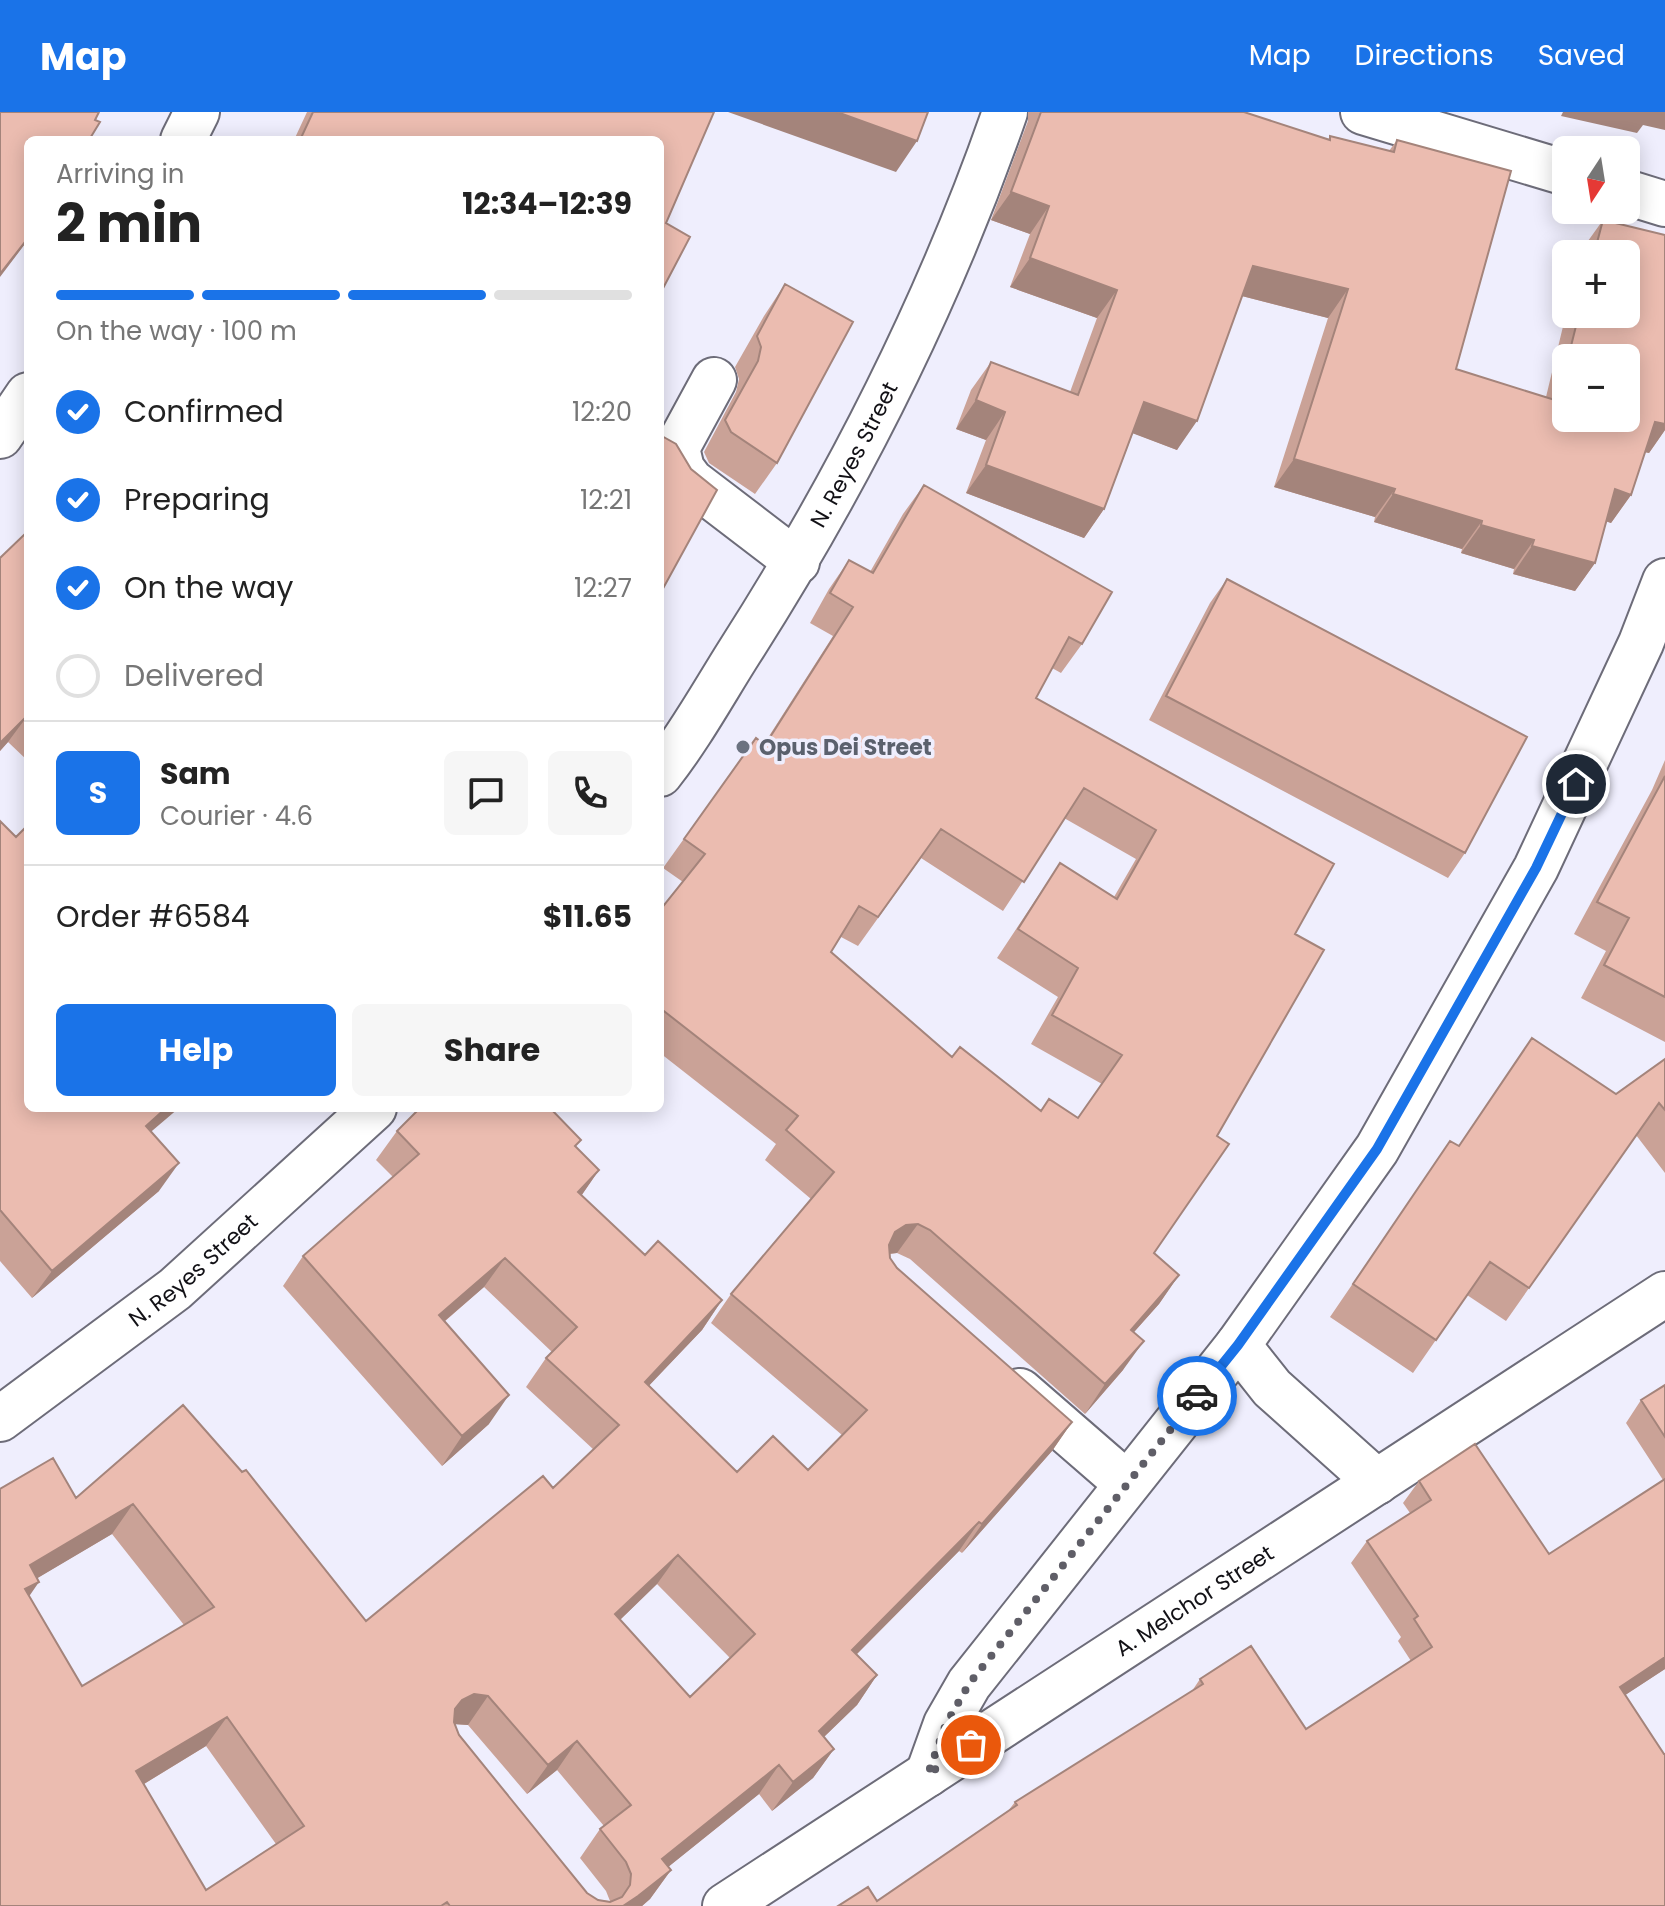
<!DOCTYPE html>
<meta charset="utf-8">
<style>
body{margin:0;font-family:Poppins,sans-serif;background:#f6f6f6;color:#222;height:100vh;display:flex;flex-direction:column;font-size:30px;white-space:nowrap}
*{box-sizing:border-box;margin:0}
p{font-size:26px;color:#767676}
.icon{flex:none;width:44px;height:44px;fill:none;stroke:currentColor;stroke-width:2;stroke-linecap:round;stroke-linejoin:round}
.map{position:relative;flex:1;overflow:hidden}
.details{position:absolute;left:24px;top:24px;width:640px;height:976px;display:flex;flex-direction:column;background:#fff;border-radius:12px;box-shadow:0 4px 20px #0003}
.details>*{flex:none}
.needle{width:52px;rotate:192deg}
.controls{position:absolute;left:1552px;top:24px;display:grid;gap:16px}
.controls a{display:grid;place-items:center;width:88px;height:88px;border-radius:12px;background:#fff;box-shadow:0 4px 20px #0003;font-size:40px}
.pin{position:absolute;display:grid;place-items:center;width:68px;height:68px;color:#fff;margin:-34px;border:4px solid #fff;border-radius:50%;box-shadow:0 2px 8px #0007}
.courier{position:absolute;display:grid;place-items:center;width:80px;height:80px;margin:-40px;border:6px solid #1a73e8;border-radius:50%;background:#fff;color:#222;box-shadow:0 2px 10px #0007}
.overview em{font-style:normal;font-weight:700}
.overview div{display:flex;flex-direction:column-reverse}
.overview{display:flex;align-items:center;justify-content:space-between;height:136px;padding:0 32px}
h1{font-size:52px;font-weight:700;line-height:60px}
.bar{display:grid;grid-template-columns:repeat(4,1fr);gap:12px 8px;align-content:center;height:96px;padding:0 32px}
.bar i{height:10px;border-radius:6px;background:#e0e0e0}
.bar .current{background:#1a73e8}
.bar p{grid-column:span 4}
.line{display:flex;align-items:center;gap:20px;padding:0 32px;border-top:2px solid #e0e0e0}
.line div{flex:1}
.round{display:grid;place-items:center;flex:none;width:84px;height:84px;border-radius:12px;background:#f6f6f6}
ol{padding:0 32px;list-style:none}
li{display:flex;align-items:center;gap:24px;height:88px}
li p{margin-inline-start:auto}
li .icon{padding:8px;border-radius:50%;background:#1a73e8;color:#fff;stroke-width:4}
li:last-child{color:#767676}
li i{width:44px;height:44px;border:4px solid #e0e0e0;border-radius:50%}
.action{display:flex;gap:16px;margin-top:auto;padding:16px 32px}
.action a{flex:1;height:92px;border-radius:12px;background:#1a73e8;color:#fff;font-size:32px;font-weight:700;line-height:92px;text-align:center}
.action a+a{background:#f6f6f6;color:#222}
header{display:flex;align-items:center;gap:48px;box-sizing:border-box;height:112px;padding:0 40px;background:#1a73e8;color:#fff}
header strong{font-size:38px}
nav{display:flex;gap:44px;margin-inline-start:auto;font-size:28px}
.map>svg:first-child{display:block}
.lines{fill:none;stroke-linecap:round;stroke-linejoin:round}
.minor-casing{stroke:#6d6c79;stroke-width:48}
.minor{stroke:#fff;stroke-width:44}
.wall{fill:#caa297;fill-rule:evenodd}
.shaded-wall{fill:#a4847b}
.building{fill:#ebbcb0;stroke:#a4847b;stroke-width:2;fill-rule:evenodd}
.done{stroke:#5f5e67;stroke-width:8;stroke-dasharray:0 14.4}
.route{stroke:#1a73e8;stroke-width:10}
.worship-dot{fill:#6b7280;stroke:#efeefd;stroke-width:3}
.labels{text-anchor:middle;stroke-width:7;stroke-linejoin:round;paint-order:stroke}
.street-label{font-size:22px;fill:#121116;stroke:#efeefd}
.worship-label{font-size:22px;font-weight:bold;fill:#5b616d;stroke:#efeefd;text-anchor:start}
</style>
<header>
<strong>Map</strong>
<nav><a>Map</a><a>Directions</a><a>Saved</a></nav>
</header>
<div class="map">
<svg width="1665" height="1794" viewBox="0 0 1665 1794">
<rect width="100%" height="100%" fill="#efeefd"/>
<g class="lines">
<defs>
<g id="minor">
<path d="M 1363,0 L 1566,61"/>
<path d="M 183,28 L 197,0"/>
<path d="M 1626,80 L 1665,92"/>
<path d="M 714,268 L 677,336 L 682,357 L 691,369 L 797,450"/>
<path d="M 0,324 L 28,283"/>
<path id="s1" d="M 660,662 C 690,624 714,580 740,539 C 848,370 939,190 1005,0"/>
<path d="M 1238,1233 L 1272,1276 L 1377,1370"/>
<path d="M 1020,1279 L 1126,1371"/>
<path id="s2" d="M 0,1307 L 175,1177 L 374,996"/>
<path d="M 928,1662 L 946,1612 L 969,1572 L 1238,1233 L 1377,1037 L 1536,756 L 1641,531 L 1665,469"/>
<path id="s3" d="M 725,1794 L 1665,1182"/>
</g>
</defs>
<use href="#minor" class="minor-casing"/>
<use href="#minor" class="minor"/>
</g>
<path class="wall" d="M 307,0 L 714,0 L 666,111 L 660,28 L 294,28 Z
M 1028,0 L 1244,0 L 1328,28 L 1330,24 L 1389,39 L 1397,28 L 1456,257 L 1546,285 L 1566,202 L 1626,202 L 1626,142 L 1581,142 L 1583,136 L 1603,108 L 1665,123 L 1665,318 L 1649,341 L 1645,340 L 1631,383 L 1611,411 L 1606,409 L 1595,451 L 1575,479 L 1513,462 L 1514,457 L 1461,441 L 1462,437 L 1374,410 L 1375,405 L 1274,375 L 1328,206 L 1242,184 L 1177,338 L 1133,321 L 1104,397 L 1084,426 L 966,381 L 986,328 L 956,317 L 971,278 L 991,250 L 1070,280 L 1097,206 L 1010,175 L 1030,122 L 991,108 L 1028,9 ZM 1566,246 L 1626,246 L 1566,306 Z
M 785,172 L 777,351 L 755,382 L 709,351 L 704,340 L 736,280 L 739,267 L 735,255 L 764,204 Z
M 924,373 L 1082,532 L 1061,561 L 1052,556 L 1036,586 L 1295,822 L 1217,1024 L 1154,1141 L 1179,1163 L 1159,1192 L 1134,1220 L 1123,1258 L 1085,1302 L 910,1147 L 897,1141 L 890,1142 L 890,1146 L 897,1156 L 1072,1310 L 1052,1339 L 962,1441 L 959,1439 L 856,1543 L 877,1563 L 857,1593 L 824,1625 L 834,1637 L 813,1666 L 772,1699 L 759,1682 L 668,1755 L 671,1758 L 650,1787 L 642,1794 L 0,1794 L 0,1377 L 76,1386 L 183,1293 L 366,1509 L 553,1376 L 594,1338 L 526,1275 L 546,1246 L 552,1240 L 484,1175 L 444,1210 L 489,1312 L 442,1354 L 283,1174 L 303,1144 L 393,1065 L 376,1048 L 397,1019 L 576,1036 L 599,1058 L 581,1084 L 645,1143 L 722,1188 L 702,1218 L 649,1273 L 737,1360 L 808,1358 L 842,1323 L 711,1211 L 731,1182 L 811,1087 L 765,1048 L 776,1032 L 660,941 L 660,798 L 683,770 L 663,756 L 756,626 L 764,632 L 833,524 L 810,511 L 829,477 L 849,448 L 870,460 L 903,402 ZM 1064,706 L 1136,747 L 1114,785 L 1060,751 L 997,846 L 1058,885 L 1031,932 L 1102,972 L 1078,1006 L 1041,999 L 952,945 L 831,840 L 841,825 L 858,834 L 921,746 L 1003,799 ZM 112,1422 L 184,1513 L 82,1574 L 29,1484 L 37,1466 ZM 657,1472 L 730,1546 L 690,1585 L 620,1508 ZM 454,1612 L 468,1613 L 527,1682 L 557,1658 L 604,1714 L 600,1717 L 580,1746 L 606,1779 L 610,1789 L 598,1788 L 587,1781 L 459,1623 ZM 206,1634 L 276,1732 L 206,1778 L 144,1672 Z
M 28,419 L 28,649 L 8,630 L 0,639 L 0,446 Z
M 1227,467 L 1465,741 L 1448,766 L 1149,608 L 1210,491 Z
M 1665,648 L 1665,930 L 1581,886 L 1606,839 L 1574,822 L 1652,678 Z
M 0,709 L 151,1020 L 159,1079 L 32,1186 L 0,1149 Z
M 1665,947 L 1665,1061 L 1636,1023 L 1506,1209 L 1467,1183 L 1413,1261 L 1330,1205 L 1450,1029 L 1458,1034 L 1616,982 Z
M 1665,1273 L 1665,1557 L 1625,1583 L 877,1789 L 1008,1699 L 1015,1690 L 1192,1579 L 1200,1567 L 1306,1617 L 1411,1549 L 1398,1529 L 1401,1525 L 1351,1451 L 1367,1429 L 1410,1401 L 1403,1391 L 1419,1369 L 1549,1442 L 1663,1368 L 1626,1311 L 1641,1288 Z"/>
<path class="shaded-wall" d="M 728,0 L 837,0 L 917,29 L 896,60 Z
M 1563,0 L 1665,0 L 1665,18 L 1643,13 L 1637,21 L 1561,4 Z
M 1011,80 L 1049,94 L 1030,122 L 991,108 Z
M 28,126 L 28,128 L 0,165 L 0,162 Z
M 1030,146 L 1117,178 L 1097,206 L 1010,175 Z
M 1253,154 L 1348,177 L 1328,206 L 1234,182 Z
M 976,288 L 1005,300 L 986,328 L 956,317 Z
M 1144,290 L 1197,309 L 1177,338 L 1124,318 Z
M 1655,310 L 1665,312 L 1665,318 L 1649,341 L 1636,338 Z
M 1294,347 L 1395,377 L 1375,405 L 1274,375 Z
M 986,353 L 1104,397 L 1084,426 L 966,381 Z
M 1615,377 L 1631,383 L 1611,411 L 1596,406 Z
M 1393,382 L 1482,409 L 1462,437 L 1374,410 Z
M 1481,413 L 1534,428 L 1514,457 L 1461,441 Z
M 1532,434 L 1595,451 L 1575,479 L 1513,462 Z
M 28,603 L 8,630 L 0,639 L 0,631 Z
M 166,996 L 179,996 L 126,1041 L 146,1014 Z
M 179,1051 L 159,1079 L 32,1186 L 52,1159 Z
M 599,1058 L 579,1087 L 578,1080 Z
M 918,1112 L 897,1141 L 886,1142 L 875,1149 L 895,1120 L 906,1113 Z
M 505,1146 L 484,1175 L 418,1232 L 439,1203 Z
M 1179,1163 L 1159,1192 L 1110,1247 L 1131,1218 Z
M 722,1188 L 702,1218 L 625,1299 L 645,1270 Z
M 1144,1229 L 1123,1258 L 1085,1302 L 1105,1272 Z
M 509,1283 L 489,1312 L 442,1354 L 462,1324 Z
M 1072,1310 L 1052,1339 L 962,1441 L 982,1412 Z
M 133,1392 L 112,1422 L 9,1483 L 30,1453 Z
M 979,1410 L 959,1439 L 832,1567 L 852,1538 Z
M 678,1443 L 657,1472 L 595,1532 L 615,1502 Z
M 39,1470 L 19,1499 L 25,1477 Z
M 1665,1545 L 1665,1557 L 1604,1597 L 1620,1575 Z
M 877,1563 L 857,1593 L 799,1649 L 819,1619 Z
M 474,1582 L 488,1584 L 468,1613 L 453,1612 L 442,1617 L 462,1588 Z
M 227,1605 L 206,1634 L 116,1689 L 136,1659 Z
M 577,1629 L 557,1658 L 527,1682 L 548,1653 Z
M 834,1637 L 813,1666 L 772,1699 L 793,1670 Z
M 779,1653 L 759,1682 L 642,1776 L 662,1747 Z
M 671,1758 L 650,1787 L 642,1794 L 623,1794 Z"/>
<path class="building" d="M 0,0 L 99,0 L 95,8 L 100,10 L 89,28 L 28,28 L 28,126 L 0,162 Z
M 313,0 L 714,0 L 666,111 L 690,125 L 660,182 L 660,28 L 300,28 Z
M 837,0 L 928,0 L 917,29 Z
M 1041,0 L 1244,0 L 1330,28 L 1330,24 L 1394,40 L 1397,28 L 1511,59 L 1456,257 L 1558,289 L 1566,255 L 1566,306 L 1626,306 L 1626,246 L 1568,246 L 1579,202 L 1626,202 L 1626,142 L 1594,142 L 1603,108 L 1665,123 L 1665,312 L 1655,310 L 1631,383 L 1615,377 L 1595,451 L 1532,434 L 1534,428 L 1481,413 L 1482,409 L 1393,382 L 1395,377 L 1294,347 L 1348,177 L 1253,154 L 1197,309 L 1144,290 L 1104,397 L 986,353 L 1005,300 L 976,288 L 991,250 L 1078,283 L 1117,178 L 1030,146 L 1049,94 L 1011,80 Z
M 785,172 L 853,210 L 777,351 L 731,320 L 725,308 L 758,249 L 761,235 L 757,224 Z
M 660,323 L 676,332 L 691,357 L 717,378 L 660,482 Z
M 924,373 L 1112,480 L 1082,532 L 1069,525 L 1036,586 L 1334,752 L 1295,822 L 1324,838 L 1217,1024 L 1229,1032 L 1154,1141 L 1179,1163 L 1131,1218 L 1144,1229 L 1105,1272 L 930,1118 L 918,1112 L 906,1113 L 895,1120 L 889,1133 L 890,1146 L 897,1156 L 1072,1310 L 982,1412 L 979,1410 L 852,1538 L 877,1563 L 819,1619 L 834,1637 L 793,1670 L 779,1653 L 662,1747 L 671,1758 L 638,1784 L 623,1794 L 450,1794 L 447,1790 L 441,1794 L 0,1794 L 0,1377 L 53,1346 L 76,1386 L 183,1293 L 242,1360 L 246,1358 L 366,1509 L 543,1364 L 553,1376 L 619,1313 L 546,1246 L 577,1215 L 505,1146 L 439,1203 L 509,1283 L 462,1324 L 303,1144 L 419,1042 L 397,1019 L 420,996 L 550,996 L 581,1028 L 575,1034 L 599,1058 L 578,1080 L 645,1143 L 658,1129 L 722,1188 L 645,1270 L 737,1360 L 773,1324 L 808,1358 L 867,1298 L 731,1182 L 834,1060 L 786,1018 L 798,1004 L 660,896 L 660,798 L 705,742 L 684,727 L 756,626 L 765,633 L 853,495 L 830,481 L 849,448 L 873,461 ZM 1084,676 L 1156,718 L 1117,787 L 1060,751 L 1018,817 L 1078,856 L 1052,903 L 1122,943 L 1078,1006 L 1049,987 L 1041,999 L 960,935 L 952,945 L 831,840 L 859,794 L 878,805 L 941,717 L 1024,770 ZM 133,1392 L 214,1495 L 82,1574 L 25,1477 L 39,1470 L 30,1453 ZM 678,1443 L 755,1522 L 690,1585 L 615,1502 ZM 474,1582 L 488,1584 L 548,1653 L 577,1629 L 631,1693 L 600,1717 L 626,1750 L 631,1762 L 630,1773 L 622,1785 L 610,1790 L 598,1788 L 587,1781 L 459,1623 L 454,1610 L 455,1597 L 462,1588 ZM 227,1605 L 304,1714 L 206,1778 L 136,1659 Z
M 28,419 L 28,603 L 0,631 L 0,446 Z
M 1227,467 L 1527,625 L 1465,741 L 1166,584 Z
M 1665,664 L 1665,885 L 1604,853 L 1629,806 L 1597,790 Z
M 0,709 L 16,725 L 28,713 L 28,996 L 166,996 L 146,1014 L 179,1051 L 52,1159 L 0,1098 Z
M 1532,926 L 1616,982 L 1665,947 L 1665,998 L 1659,991 L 1529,1176 L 1490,1150 L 1436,1228 L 1353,1172 L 1450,1029 L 1459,1034 Z
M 1665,1273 L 1665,1325 L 1641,1288 Z
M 1475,1332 L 1549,1442 L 1665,1367 L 1665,1545 L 1620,1575 L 1664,1642 L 1665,1642 L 1665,1794 L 838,1794 L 868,1775 L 877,1789 L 1017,1693 L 1015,1690 L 1203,1572 L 1200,1567 L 1251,1534 L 1306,1617 L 1432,1535 L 1414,1507 L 1418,1504 L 1367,1429 L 1431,1388 L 1419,1369 Z"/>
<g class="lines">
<path class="done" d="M 971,1633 L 928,1662 L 946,1612 L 969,1572 L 1197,1284"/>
<path class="route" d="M 1197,1284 L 1238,1233 L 1377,1037 L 1536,756 L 1576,672"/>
</g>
<circle class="worship-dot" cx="743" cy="635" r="8"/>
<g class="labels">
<g class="street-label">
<text dy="8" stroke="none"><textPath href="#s1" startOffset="374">N. Reyes Street</textPath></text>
<text dy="8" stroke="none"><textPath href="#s2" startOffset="244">N. Reyes Street</textPath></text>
<text dy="8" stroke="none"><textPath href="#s3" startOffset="560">A. Melchor Street</textPath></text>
</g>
<g class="worship-label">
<text x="759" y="643">Opus Dei Street</text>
</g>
</g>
</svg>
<div class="controls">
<a><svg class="needle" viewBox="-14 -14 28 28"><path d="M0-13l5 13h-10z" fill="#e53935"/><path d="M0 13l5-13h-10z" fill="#767676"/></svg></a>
<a>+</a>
<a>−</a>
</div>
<div class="pin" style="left:971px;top:1633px;background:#ea580c"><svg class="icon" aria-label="bag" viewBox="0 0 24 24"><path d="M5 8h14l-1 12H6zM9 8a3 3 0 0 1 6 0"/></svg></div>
<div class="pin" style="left:1576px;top:672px;background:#1f2937"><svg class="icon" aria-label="home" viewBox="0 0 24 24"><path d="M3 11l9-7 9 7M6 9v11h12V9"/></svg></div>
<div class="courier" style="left:1197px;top:1284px"><svg class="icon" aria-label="car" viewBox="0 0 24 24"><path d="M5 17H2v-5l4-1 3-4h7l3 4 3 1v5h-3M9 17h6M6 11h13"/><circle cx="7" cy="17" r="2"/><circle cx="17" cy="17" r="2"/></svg></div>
<section class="details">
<div class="overview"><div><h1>2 min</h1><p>Arriving in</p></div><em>12:34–12:39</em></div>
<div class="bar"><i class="current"></i><i class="current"></i><i class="current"></i><i></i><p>On the way · 100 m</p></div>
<ol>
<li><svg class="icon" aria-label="check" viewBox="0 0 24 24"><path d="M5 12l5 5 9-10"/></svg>Confirmed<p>12:20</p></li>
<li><svg class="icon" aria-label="check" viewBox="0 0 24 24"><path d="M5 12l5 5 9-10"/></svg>Preparing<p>12:21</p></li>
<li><svg class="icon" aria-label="check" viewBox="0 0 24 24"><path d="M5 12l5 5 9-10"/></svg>On the way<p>12:27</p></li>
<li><i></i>Delivered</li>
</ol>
<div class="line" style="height:144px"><b class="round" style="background:#1a73e8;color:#fff">S</b><div><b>Sam</b><p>Courier · 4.6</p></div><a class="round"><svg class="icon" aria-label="chat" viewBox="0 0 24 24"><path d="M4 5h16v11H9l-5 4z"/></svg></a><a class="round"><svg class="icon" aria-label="phone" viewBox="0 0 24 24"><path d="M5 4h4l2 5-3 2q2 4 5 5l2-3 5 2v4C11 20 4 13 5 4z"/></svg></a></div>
<div class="line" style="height:104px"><div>Order #6584</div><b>$11.65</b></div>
<div class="action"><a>Help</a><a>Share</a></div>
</section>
</div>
